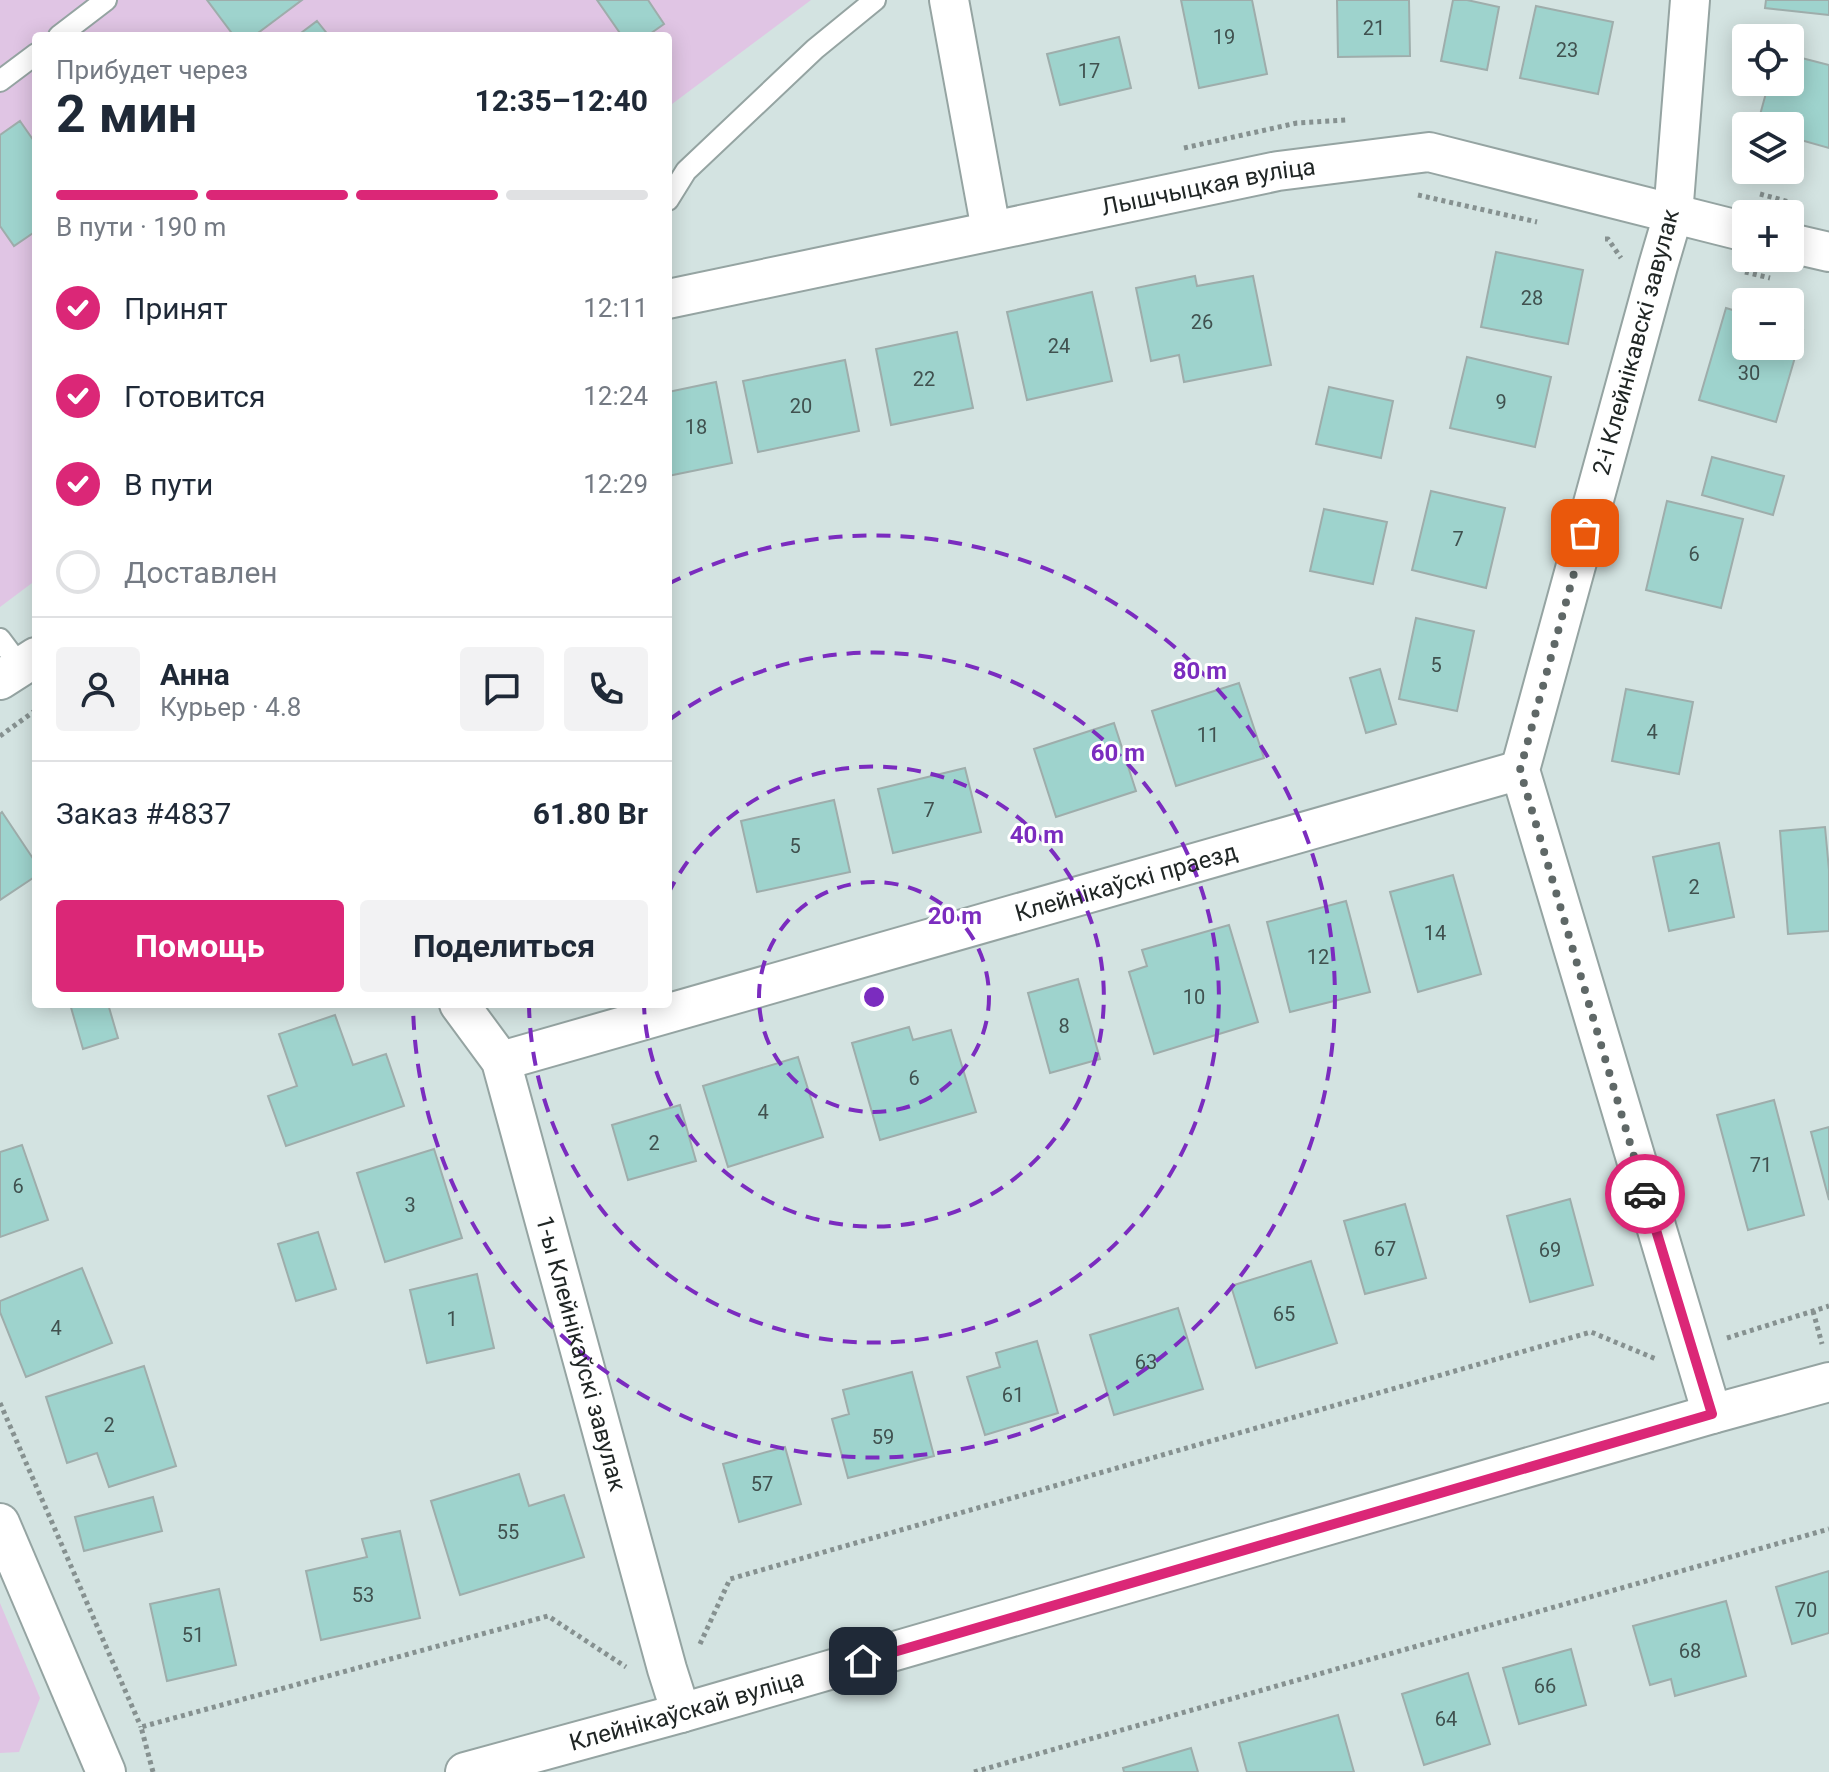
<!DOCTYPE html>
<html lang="ru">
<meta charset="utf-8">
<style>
body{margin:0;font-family:Roboto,sans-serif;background:#f2f2f3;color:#1f2937;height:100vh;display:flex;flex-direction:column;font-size:30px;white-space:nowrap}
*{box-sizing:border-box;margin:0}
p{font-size:26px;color:#747a83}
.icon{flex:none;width:44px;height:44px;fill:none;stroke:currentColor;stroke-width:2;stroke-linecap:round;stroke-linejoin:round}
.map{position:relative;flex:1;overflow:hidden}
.side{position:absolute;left:32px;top:32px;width:640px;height:976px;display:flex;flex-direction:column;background:#fff;border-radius:8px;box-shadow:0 4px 20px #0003}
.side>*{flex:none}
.fabs{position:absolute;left:1732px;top:24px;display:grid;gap:16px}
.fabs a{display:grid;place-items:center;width:72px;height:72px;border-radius:8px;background:#fff;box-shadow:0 4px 20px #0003;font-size:40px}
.pin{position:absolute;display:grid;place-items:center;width:68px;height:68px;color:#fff;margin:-34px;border-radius:16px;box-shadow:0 4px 12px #0006}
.courier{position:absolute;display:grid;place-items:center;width:80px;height:80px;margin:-40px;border:6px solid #db2777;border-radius:50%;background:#fff;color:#222;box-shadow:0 2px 10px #0007}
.headline em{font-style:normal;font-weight:700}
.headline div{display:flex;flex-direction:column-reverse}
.headline{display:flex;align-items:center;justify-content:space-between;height:136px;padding:0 24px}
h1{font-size:52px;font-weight:700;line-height:60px}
.bar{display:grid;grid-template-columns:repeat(4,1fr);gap:12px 8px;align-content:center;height:96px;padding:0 24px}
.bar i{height:10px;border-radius:6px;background:#e0e1e3}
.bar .active{background:#db2777}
.bar p{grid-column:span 4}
.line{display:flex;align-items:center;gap:20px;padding:0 24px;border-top:2px solid #e0e1e3}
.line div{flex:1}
.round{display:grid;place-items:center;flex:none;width:84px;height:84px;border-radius:8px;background:#f2f2f3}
ol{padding:0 24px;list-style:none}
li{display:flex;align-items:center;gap:24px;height:88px}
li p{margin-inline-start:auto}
li .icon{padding:8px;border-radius:50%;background:#db2777;color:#fff;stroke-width:4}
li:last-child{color:#747a83}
li i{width:44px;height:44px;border:4px solid #e0e1e3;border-radius:50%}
.cta{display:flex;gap:16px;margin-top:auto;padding:16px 24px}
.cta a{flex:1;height:92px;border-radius:8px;background:#db2777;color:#fff;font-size:32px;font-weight:700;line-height:92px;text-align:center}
.cta a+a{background:#f2f2f3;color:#1f2937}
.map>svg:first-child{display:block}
.green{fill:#e0c5e4}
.building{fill:#9ed3cd;stroke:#9eadab;stroke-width:2}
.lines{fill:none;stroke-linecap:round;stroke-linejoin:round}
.service-casing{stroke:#95a4a2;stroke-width:24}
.minor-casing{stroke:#95a4a2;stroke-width:42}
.path{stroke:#869190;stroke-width:5;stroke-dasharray:4 4;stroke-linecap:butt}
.service{stroke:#fff;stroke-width:20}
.minor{stroke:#fff;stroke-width:38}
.done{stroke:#5f6867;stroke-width:8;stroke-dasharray:0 14.4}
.route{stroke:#db2777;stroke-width:10}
.ring{fill:none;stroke:#7b2cbf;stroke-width:4;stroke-dasharray:14 10}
.labels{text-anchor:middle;stroke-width:6;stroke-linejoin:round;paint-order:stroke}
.number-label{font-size:20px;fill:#40514f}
.street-label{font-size:24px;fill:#202625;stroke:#fff}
.centre{fill:#7b2cbf;stroke:#fff;stroke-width:4}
.ring-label{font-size:24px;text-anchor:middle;font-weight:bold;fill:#7b2cbf;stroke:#fff;stroke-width:6;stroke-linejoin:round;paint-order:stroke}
</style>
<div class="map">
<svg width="1829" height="1772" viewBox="0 0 1829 1772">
<rect width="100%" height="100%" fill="#d3e3e1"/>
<path class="green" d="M 0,0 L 811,0 L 668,107 L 668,36 L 36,36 L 36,580 L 0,607 Z
M 0,1603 L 40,1698 L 19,1752 L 0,1753 Z"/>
<path class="building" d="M 207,0 L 302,0 L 254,36 L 234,36 Z
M 597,0 L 648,0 L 664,24 L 647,36 L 622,36 Z
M 1181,0 L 1252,0 L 1267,74 L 1199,88 Z
M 1337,0 L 1409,0 L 1410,56 L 1338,57 Z
M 1453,0 L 1467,0 L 1499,7 L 1487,70 L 1441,61 Z
M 1766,0 L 1829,0 L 1829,15 L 1765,8 Z
M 1536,6 L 1613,22 L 1598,94 L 1520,78 Z
M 317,21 L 329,36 L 297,36 Z
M 1119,37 L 1131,88 L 1060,105 L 1047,54 Z
M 1790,55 L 1829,65 L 1829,148 L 1790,137 L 1790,126 L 1757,126 L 1769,82 L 1790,82 Z
M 20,121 L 36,144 L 36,231 L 14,246 L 0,226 L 0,135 Z
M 1496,252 L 1583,270 L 1568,344 L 1481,327 Z
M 1195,276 L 1197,286 L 1253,276 L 1271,365 L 1184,382 L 1179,355 L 1151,361 L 1136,288 Z
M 1092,292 L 1112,381 L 1027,400 L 1007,312 Z
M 1726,308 L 1746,314 L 1746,346 L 1790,346 L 1790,326 L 1803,330 L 1776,422 L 1699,400 Z
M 957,332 L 973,408 L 891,425 L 876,349 Z
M 1467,357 L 1551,377 L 1535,447 L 1450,428 Z
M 845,360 L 859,431 L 758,452 L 743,381 Z
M 716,382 L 732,463 L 668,476 L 668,392 Z
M 1329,387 L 1393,401 L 1381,458 L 1316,444 Z
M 1712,457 L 1784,476 L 1773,515 L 1702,495 Z
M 1431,491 L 1505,508 L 1486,588 L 1412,570 Z
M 1667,501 L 1743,519 L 1721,608 L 1646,590 Z
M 1324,509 L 1387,522 L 1373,584 L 1310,571 Z
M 1416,618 L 1474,631 L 1457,711 L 1399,699 Z
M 1380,669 L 1396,724 L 1366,733 L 1350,678 Z
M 1239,683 L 1264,758 L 1176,786 L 1152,711 Z
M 1626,689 L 1693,702 L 1679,774 L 1612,761 Z
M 1114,723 L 1136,791 L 1056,817 L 1034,749 Z
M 965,768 L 981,832 L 893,853 L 878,789 Z
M 834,800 L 850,872 L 757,892 L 741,821 Z
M 2,812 L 36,863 L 36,876 L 0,900 L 0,814 Z
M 1825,827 L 1829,870 L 1829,931 L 1788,934 L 1780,831 Z
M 1719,843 L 1734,917 L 1669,931 L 1653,857 Z
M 1453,875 L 1481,974 L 1418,992 L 1390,892 Z
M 1346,901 L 1370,992 L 1290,1012 L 1267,922 Z
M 1229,925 L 1258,1022 L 1154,1054 L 1129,972 L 1147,966 L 1142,950 Z
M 1078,979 L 1100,1059 L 1050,1073 L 1028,993 Z
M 70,1004 L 108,1004 L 118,1038 L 83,1049 Z
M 335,1015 L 353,1065 L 386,1054 L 404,1106 L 286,1146 L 268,1096 L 297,1086 L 279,1034 Z
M 909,1027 L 913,1040 L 951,1030 L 976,1112 L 880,1140 L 852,1043 Z
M 798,1057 L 823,1137 L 728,1167 L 703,1086 Z
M 1774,1100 L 1804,1215 L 1748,1230 L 1717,1115 Z
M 680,1105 L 696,1161 L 628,1180 L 612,1125 Z
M 1829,1127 L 1829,1200 L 1811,1132 Z
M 22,1145 L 48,1220 L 0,1237 L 0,1152 Z
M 434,1149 L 462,1238 L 385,1262 L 357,1173 Z
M 1570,1199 L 1593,1285 L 1530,1302 L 1507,1216 Z
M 1405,1204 L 1426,1278 L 1365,1294 L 1344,1221 Z
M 318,1232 L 336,1289 L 296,1301 L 278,1244 Z
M 1311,1261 L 1337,1343 L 1256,1368 L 1231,1286 Z
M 82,1268 L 112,1343 L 26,1377 L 0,1312 L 0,1301 Z
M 477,1274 L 494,1348 L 427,1363 L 410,1290 Z
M 1178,1308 L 1203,1389 L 1114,1415 L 1090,1335 Z
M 1037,1341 L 1058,1413 L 985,1435 L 967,1377 L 1000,1367 L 996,1353 Z
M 144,1366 L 176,1466 L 109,1487 L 97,1453 L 67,1463 L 46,1397 Z
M 912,1372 L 934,1456 L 848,1478 L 832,1419 L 849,1414 L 843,1390 Z
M 785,1447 L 801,1504 L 739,1522 L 723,1464 Z
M 519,1474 L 529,1506 L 564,1495 L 584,1557 L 460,1595 L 431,1501 Z
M 153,1497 L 162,1531 L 84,1551 L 75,1517 Z
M 400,1531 L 420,1618 L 321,1640 L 306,1571 L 367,1557 L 362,1539 Z
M 1829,1571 L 1829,1633 L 1792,1644 L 1776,1587 Z
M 219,1589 L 236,1665 L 167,1681 L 150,1604 Z
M 1726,1601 L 1746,1676 L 1675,1696 L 1671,1679 L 1650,1685 L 1633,1626 Z
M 1571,1649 L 1586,1705 L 1519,1724 L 1503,1668 Z
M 1468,1673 L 1490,1744 L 1424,1765 L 1402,1694 Z
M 1338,1715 L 1354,1772 L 1247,1772 L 1239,1743 Z
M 1191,1748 L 1198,1772 L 1124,1772 L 1123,1768 Z"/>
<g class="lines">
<defs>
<path id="service" d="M 59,36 L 106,0
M 0,81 L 36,54
M 668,200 L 686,171 L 815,49 L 875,0
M 0,639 L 21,667"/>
<g id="minor">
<path d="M 949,0 L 991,230"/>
<path d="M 1690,0 L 1673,215 L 1658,266 L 1520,770 L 1712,1414"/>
<path d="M 1790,243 L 1829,252"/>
<path id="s1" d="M 668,299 L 1278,171 L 1429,152 L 1746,232"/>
<path d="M 0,680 L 36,657"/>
<path id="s2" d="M 459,1004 L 501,1061 L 667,1669 L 681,1713"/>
<path id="s3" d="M 501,1061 L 1520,770"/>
<path d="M 0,1523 L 106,1772"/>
<path id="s4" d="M 465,1772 L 681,1713 L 1712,1414 L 1829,1382"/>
</g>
</defs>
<use href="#service" class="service-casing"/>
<use href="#minor" class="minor-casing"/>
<path class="path" d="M 1184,148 L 1297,123 L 1347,120
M 1760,194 L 1793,203
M 1418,195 L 1537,222
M 1605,239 L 1608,239 L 1621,258
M 1745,272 L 1770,278
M 0,736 L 36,710
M 1813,1311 L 1822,1344
M 1727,1338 L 1829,1306
M 0,1403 L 141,1727
M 700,1644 L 730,1579 L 1591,1332 L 1656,1359
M 153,1772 L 141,1727 L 548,1616 L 626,1667
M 974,1772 L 1829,1529"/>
<use href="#service" class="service"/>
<use href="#minor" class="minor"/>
</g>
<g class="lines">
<path class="done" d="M 1585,533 L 1520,770 L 1645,1194"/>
<path class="route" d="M 863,1661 L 1712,1414 L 1645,1194"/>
</g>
<g class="ring">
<circle cx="874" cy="997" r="115"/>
<path d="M668 894A230 230 0 1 1 644 1005"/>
<path d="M669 720A345 345 0 1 1 529 1006"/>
<path d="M668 584A461 461 0 1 1 413 1005"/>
</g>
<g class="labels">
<g class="number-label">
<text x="1374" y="35">21</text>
<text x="1224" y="44">19</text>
<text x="1567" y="57">23</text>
<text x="1089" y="78">17</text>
<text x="1532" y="305">28</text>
<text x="1202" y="329">26</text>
<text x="1059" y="353">24</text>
<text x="1749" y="380">30</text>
<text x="924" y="386">22</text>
<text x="1501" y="409">9</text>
<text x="801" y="413">20</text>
<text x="696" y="434">18</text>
<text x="1458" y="546">7</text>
<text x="1694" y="561">6</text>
<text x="1436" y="672">5</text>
<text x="1652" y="739">4</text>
<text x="1208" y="742">11</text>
<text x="929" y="817">7</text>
<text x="795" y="853">5</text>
<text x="1694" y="894">2</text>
<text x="1435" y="940">14</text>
<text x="1318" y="964">12</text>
<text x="1194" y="1004">10</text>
<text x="1064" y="1033">8</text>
<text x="914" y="1085">6</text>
<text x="763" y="1119">4</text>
<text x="654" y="1150">2</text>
<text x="1761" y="1172">71</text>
<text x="18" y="1193">6</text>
<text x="410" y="1212">3</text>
<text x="1385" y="1256">67</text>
<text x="1550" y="1257">69</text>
<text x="1284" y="1321">65</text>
<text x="452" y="1326">1</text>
<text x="56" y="1335">4</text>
<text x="1146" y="1369">63</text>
<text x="1013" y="1402">61</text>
<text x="109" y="1432">2</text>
<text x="883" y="1444">59</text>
<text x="762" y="1491">57</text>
<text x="508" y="1539">55</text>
<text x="363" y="1602">53</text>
<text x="1806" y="1617">70</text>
<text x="193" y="1642">51</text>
<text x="1690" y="1658">68</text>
<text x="1545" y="1693">66</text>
<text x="1446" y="1726">64</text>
</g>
<g class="street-label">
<text dy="8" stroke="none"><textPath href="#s1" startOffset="552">Лышчыцкая вуліца</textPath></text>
<text transform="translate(1636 342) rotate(-75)" y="8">2-і Клейнікавскі завулак</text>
<text dy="8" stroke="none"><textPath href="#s3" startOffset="650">Клейнікаўскі праезд</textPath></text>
<text dy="8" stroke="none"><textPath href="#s2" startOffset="374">1-ы Клейнікаўскі завулак</textPath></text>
<text dy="8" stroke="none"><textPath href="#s4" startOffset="230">Клейнікаўскай вуліца</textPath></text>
</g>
</g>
<circle cx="874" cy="997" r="12" class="centre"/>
<g class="ring-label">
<text x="1200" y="679">80 m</text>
<text x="1118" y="761">60 m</text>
<text x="1037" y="843">40 m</text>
<text x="955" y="924">20 m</text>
</g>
</svg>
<div class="fabs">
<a><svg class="icon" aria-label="locate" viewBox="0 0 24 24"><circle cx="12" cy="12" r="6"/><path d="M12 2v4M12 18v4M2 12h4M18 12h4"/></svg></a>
<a><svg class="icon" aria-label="layers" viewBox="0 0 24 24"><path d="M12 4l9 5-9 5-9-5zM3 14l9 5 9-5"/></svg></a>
<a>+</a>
<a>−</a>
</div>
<div class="pin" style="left:1585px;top:533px;background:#ea580c"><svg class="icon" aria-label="bag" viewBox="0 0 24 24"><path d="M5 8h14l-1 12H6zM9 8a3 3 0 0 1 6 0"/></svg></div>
<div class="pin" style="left:863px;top:1661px;background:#1f2937"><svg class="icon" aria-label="home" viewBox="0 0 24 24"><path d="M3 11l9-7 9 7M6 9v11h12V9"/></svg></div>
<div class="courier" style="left:1645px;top:1194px"><svg class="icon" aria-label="car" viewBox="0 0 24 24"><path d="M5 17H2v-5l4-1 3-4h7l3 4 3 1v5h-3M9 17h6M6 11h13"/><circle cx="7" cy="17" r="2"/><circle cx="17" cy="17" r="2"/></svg></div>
<section class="side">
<div class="headline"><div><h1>2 мин</h1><p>Прибудет через</p></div><em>12:35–12:40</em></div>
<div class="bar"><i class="active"></i><i class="active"></i><i class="active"></i><i></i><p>В пути · 190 m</p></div>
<ol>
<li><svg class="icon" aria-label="check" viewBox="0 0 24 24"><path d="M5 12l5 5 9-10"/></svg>Принят<p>12:11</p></li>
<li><svg class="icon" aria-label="check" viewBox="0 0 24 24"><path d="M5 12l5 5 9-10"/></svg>Готовится<p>12:24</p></li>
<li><svg class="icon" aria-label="check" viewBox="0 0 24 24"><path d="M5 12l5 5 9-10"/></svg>В пути<p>12:29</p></li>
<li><i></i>Доставлен</li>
</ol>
<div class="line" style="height:144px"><a class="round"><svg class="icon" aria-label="person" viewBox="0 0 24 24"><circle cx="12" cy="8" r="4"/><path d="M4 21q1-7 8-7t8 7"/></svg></a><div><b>Анна</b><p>Курьер · 4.8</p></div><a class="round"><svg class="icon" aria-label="chat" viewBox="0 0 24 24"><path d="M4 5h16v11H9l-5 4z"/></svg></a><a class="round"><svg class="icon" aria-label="phone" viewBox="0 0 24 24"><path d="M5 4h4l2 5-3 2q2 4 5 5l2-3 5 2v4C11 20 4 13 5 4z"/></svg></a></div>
<div class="line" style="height:104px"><div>Заказ #4837</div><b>61.80 Br</b></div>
<div class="cta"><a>Помощь</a><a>Поделиться</a></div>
</section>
</div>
